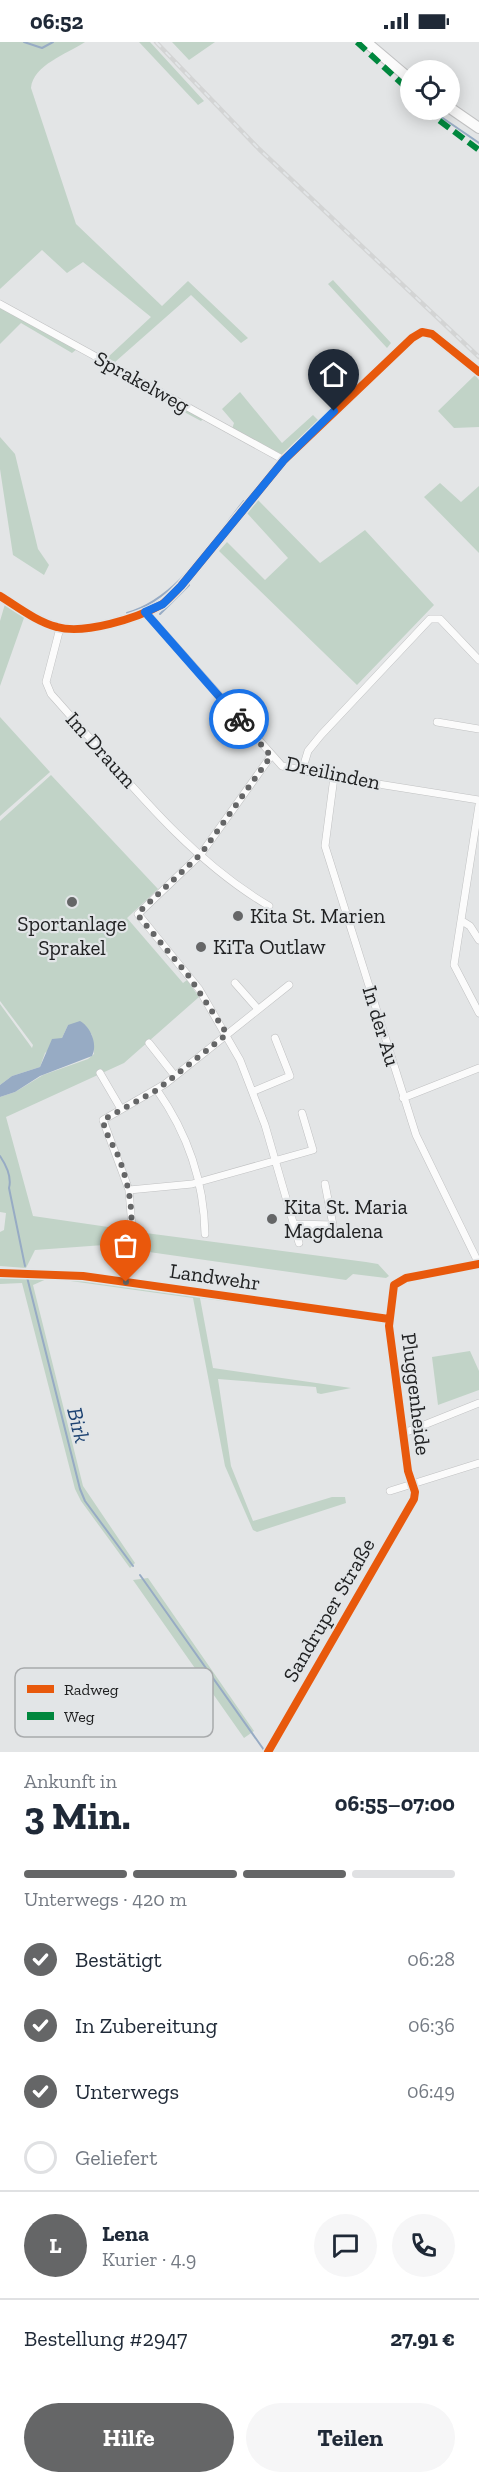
<!DOCTYPE html>
<html lang="de">
<meta charset="utf-8">
<style>
body{margin:0;font-family:"Zilla Slab",serif;background:#f6f6f7;color:#1f2937;height:100vh;display:flex;flex-direction:column;font-size:22px;white-space:nowrap}
*{box-sizing:border-box;margin:0}
p{font-size:20px;color:#747a83}
.icon{flex:none;width:33px;height:33px;fill:none;stroke:currentColor;stroke-width:2;stroke-linecap:round;stroke-linejoin:round}
.map{position:relative;height:1710px;overflow:hidden}
.details{display:flex;flex-direction:column;background:#fff;flex:1}
.details>*{flex:none}
.buttons{position:absolute;left:400px;top:18px;display:grid;gap:12px}
.buttons a{display:grid;place-items:center;width:60px;height:60px;border-radius:50%;background:#fff;box-shadow:0 3px 15px #0003;font-size:30px}
.pin{position:absolute;display:grid;place-items:center;width:51px;height:51px;color:#fff;margin:-62px -26px;border-radius:50% 50% 50% 0;rotate:-45deg;box-shadow:0 0 6px #0007}
.pin .icon{rotate:45deg}
.courier{position:absolute;display:grid;place-items:center;width:60px;height:60px;margin:-30px;border:4px solid #1a73e8;border-radius:50%;background:#fff;color:#222;box-shadow:0 2px 8px #0007}
.head em{font-style:normal;font-weight:700}
.head div{display:flex;flex-direction:column-reverse}
.head{display:flex;align-items:center;justify-content:space-between;height:102px;padding:0 24px}
h1{font-size:39px;font-weight:700;line-height:45px}
.bar{display:grid;grid-template-columns:repeat(4,1fr);gap:9px 6px;align-content:center;height:72px;padding:0 24px}
.bar i{height:8px;border-radius:4px;background:#e0e1e3}
.bar .selected{background:#656667}
.bar p{grid-column:span 4}
.line{display:flex;align-items:center;gap:15px;padding:0 24px;border-top:2px solid #e0e1e3}
.line div{flex:1}
.round{display:grid;place-items:center;flex:none;width:63px;height:63px;border-radius:32px;background:#f6f6f7}
ol{padding:0 24px;list-style:none}
li{display:flex;align-items:center;gap:18px;height:66px}
li p{margin-inline-start:auto}
li .icon{padding:6px;border-radius:50%;background:#656667;color:#fff;stroke-width:4}
li:last-child{color:#747a83}
li i{width:33px;height:33px;border:3px solid #e0e1e3;border-radius:50%}
.primary-button{display:flex;gap:12px;margin-top:auto;padding:12px 24px}
.primary-button a{flex:1;height:69px;border-radius:36px;background:#656667;color:#fff;font-size:24px;font-weight:700;line-height:69px;text-align:center}
.primary-button a+a{background:#f6f6f7;color:#1f2937}
.status{display:flex;justify-content:space-between;align-items:center;height:42px;padding:0 30px;background:#fff;direction:ltr}
.status svg{height:16px;fill:currentColor}
.map>svg:first-child{display:block}
.green{fill:#c1d3c7}
.water{fill:#97abc4}
.lines{fill:none;stroke-linecap:round;stroke-linejoin:round}
.stream{stroke:#97abc4;stroke-width:2}
.minor-casing{stroke:#c0c1c2;stroke-width:8}
.tertiary-casing{stroke:#c0c1c2;stroke-width:10}
.secondary-casing{stroke:#c0c1c2;stroke-width:12}
.minor{stroke:#fbfbfb;stroke-width:7}
.tertiary{stroke:#fbfbfb;stroke-width:9}
.secondary{stroke:#fbfbfb;stroke-width:10}
.rail-casing{stroke:#d3d4d4;stroke-width:4.5}
.rail{stroke:#e2e5e7;stroke-width:2;stroke-dasharray:7;stroke-linecap:butt}
.quiet{stroke:#00873e;stroke-width:6;stroke-dasharray:12 6;stroke-linecap:butt}
.cycleway-casing{stroke:#e2e5e7;stroke-width:11}
.cycleway{stroke:#e8590c;stroke-width:8}
.done{stroke:#656667;stroke-width:6;stroke-dasharray:0 10.8}
.route{stroke:#1a73e8;stroke-width:8}
.poi-dot{fill:#656667;stroke:#e2e5e7;stroke-width:2}
.labels{text-anchor:middle;stroke-width:4.5;stroke-linejoin:round;paint-order:stroke}
.street-label{font-size:21px;fill:#212223;stroke:#e2e5e7}
.poi-label{font-size:21px;fill:#212223;stroke:#e2e5e7;text-anchor:start}
.water-label{font-size:22px;font-style:italic;fill:#1e4372;stroke:#e2e5e7}
.key{fill:#e2e5e7;stroke:#a8aaac;stroke-width:1.5}
.key-label{font-size:16px;fill:#212223}
</style>
<div class="status"><b>06:52</b><svg viewBox="0 0 49 12"><path d="M0 12V9h3v3zM5 12V6h3v6zM10 12V3h3v9zM15 12V0h3v12zM26 1h20v11H26zM47 4h2v5h-2z"/></svg></div>
<div class="map">
<svg width="479" height="1710" viewBox="0 0 479 1710">
<rect width="100%" height="100%" fill="#e3e5e6"/>
<path class="green" d="M 0,0 L 85,0 C 67,12 33,23 31,46 L 76,182 L 162,264 L 188,239 L 248,296 L 241,301 L 191,253 L 115,320 L 107,316 L 151,275 L 83,220 L 67,231 L 42,208 L 0,247 Z
M 139,0 L 150,0 L 204,59 L 198,63 Z
M 172,0 L 215,0 L 189,18 Z
M 333,238 L 391,301 L 387,306 L 328,242 Z
M 0,266 L 77,307 L 72,311 L 21,281 L 0,302 Z
M 108,324 L 203,377 L 201,379 L 104,327 Z
M 475,333 L 479,338 L 479,385 L 454,386 L 438,369 Z
M 240,350 L 282,401 L 313,373 L 318,378 L 283,413 L 232,387 L 234,381 L 222,367 Z
M 0,395 L 15,412 L 38,507 L 49,523 L 44,533 L 13,513 L 0,427 Z
M 440,441 L 461,460 L 479,444 L 479,511 L 424,455 Z
M 258,458 L 320,521 L 365,488 L 434,563 L 357,643 L 219,509 L 227,500 L 265,538 L 288,516 L 247,471 Z
M 5,562 L 25,573 L 0,644 L 0,579 Z
M 0,675 L 50,730 L 0,774 Z
M 51,733 L 158,847 L 127,876 L 183,941 L 187,938 L 199,955 L 124,1021 L 6,1075 L 33,1174 L 129,1188 L 127,1206 L 104,1203 L 35,1208 L 26,1226 L 0,1224 L 0,1190 L 4,1188 L 6,1171 L 0,1170 L 0,1055 L 15,1050 L 43,1033 L 88,1017 L 94,1012 L 92,993 L 85,983 L 68,983 L 62,996 L 45,1011 L 40,1025 L 12,1034 L 0,1043 L 0,962 L 32,1006 L 33,1003 L 0,959 L 0,779 Z
M 138,1190 L 366,1220 L 378,1222 L 389,1234 L 386,1236 L 353,1232 L 346,1238 L 135,1208 Z
M 0,1233 L 57,1233 L 342,1273 L 343,1275 L 200,1256 L 213,1326 L 351,1346 L 321,1352 L 317,1351 L 316,1345 L 218,1337 L 231,1424 L 253,1479 L 332,1455 L 345,1455 L 346,1461 L 257,1490 L 253,1488 L 225,1424 L 193,1256 L 49,1236 L 33,1243 L 83,1444 L 135,1521 L 130,1526 L 81,1459 L 75,1447 L 22,1241 L 0,1242 Z
M 470,1309 L 479,1329 L 479,1348 L 438,1363 L 432,1315 Z
M 148,1536 L 254,1689 L 244,1696 L 133,1538 Z"/>
<path class="water" d="M 80,979 C 91,985 98,1003 92,1014 L 40,1034 L 15,1050 L 0,1055 L 0,1043 L 12,1034 L 40,1025 L 52,997 L 62,996 L 68,983 Z"/>
<g class="lines">
<path class="stream" d="M 24,0 L 42,6 L 53,0
M 431,68 L 479,101
M 127,571 C 178,557 212,498 244,459
M 160,572 L 189,543
M 0,1114 C 6,1123 12,1135 9,1146 L 25,1224
M 27,1235 L 80,1447 L 85,1459 L 133,1524
M 140,1533 L 264,1708"/>
<defs>
<path id="minor" d="M 0,262 L 284,418
M 145,570 L 282,724 L 334,735 L 479,758
M 60,586 L 46,640 L 51,652 C 118,726 182,813 269,864
M 437,680 L 479,687
M 271,714 L 201,812 L 138,872 L 199,947 L 240,1018 L 265,1083 L 299,1201
M 302,729 L 308,709 L 321,693 L 430,577 L 440,577 L 479,618
M 334,735 L 325,804 L 416,1093 L 479,1222
M 479,763 L 454,923 L 479,971
M 462,879 L 470,884 L 479,898
M 235,941 L 257,966
M 149,1001 L 175,1034
M 100,1031 L 121,1067
M 157,1048 C 188,1092 204,1138 205,1192
M 254,1049 L 290,1034 L 275,996
M 403,1056 L 479,1026
M 129,1148 L 103,1078 L 165,1042 L 289,943
M 295,1182 L 333,1183 L 325,1142
M 0,1231 L 83,1234 L 389,1277
M 126,1240 L 133,1198 L 129,1148 L 192,1142 L 313,1108 L 302,1071
M 404,1391 L 479,1361
M 390,1449 L 479,1421
M 268,1710 L 414,1457 L 415,1450 L 408,1429 L 389,1284 L 394,1243 L 406,1236 L 479,1222"/>
<path id="tertiary" d="M 0,554 C 18,565 37,580 57,585 C 84,593 137,576 161,563 C 168,558 175,550 181,544 L 284,418 L 412,296 L 422,290 L 432,292 L 479,330"/>
<path id="secondary" d="M 366,0 L 411,38
M 450,66 L 479,86"/>
</defs>
<use href="#minor" class="minor-casing"/>
<use href="#tertiary" class="tertiary-casing"/>
<use href="#secondary" class="secondary-casing"/>
<use href="#minor" class="minor"/>
<use href="#tertiary" class="tertiary"/>
<use href="#secondary" class="secondary"/>
<defs>
<path id="rail" d="M 156,0 L 259,107 L 479,315"/>
</defs>
<use href="#rail" class="rail-casing"/>
<use href="#rail" class="rail"/>
<path class="quiet" d="M 357,0 L 411,50
M 425,68 L 479,108"/>
<defs>
<path id="cycleway" d="M 0,554 C 18,565 37,580 57,585 C 84,593 137,576 161,563 C 168,558 175,550 181,544 L 284,418 L 412,296 L 422,290 L 432,292 L 479,330
M 0,1231 L 83,1234 L 389,1277
M 268,1710 L 414,1457 L 415,1450 L 408,1429 L 389,1284 L 394,1243 L 406,1236 L 479,1222"/>
</defs>
<use href="#cycleway" class="cycleway-casing"/>
<use href="#cycleway" class="cycleway"/>
</g>
<g class="lines">
<path class="done" d="M 126,1240 C 132,1189 137,1166 119,1116 C 114,1104 105,1092 103,1078 L 157,1048 L 227,992 L 188,933 L 140,876 L 138,871 L 201,812 L 271,714 L 239,677"/>
<path class="route" d="M 239,677 L 145,570 L 163,562 L 181,544 L 284,418 L 334,369"/>
</g>
<g class="poi-dot">
<circle cx="72" cy="860" r="6"/>
<circle cx="238" cy="874" r="6"/>
<circle cx="201" cy="905" r="6"/>
<circle cx="272" cy="1177" r="6"/>
</g>
<g class="labels">
<g class="street-label">
<text transform="translate(142 340) rotate(29)" y="7">Sprakelweg</text>
<text transform="translate(101 708) rotate(48)" y="7">Im Draum</text>
<text transform="translate(333 731) rotate(12)" y="7">Dreilinden</text>
<text transform="translate(381 984) rotate(73)" y="7">In der Au</text>
<text transform="translate(215 1235) rotate(8)" y="7">Landwehr</text>
<text transform="translate(416 1352) rotate(83)" y="7">Pluggenheide</text>
<text transform="translate(329 1568) rotate(-60)" y="7">Sandruper Straße</text>
</g>
<g class="poi-label">
<text x="250" y="881">Kita St. Marien</text>
<text x="72" y="889" text-anchor="middle">Sportanlage<tspan x="72" dy="24">Sprakel</tspan></text>
<text x="213" y="912">KiTa Outlaw</text>
<text x="284" y="1172">Kita St. Maria<tspan x="284" dy="24">Magdalena</tspan></text>
</g>
<g class="water-label">
<text transform="translate(79 1383) rotate(76)" y="8">Birk</text>
</g>
</g>
<rect x="15" y="1626" width="198" height="69" rx="9" class="key"/>
<rect x="27" y="1643" width="27" height="8" fill="#e8590c"/>
<rect x="27" y="1670" width="27" height="8" fill="#00873e"/>
<g class="key-label">
<text x="64" y="1653">Radweg</text>
<text x="64" y="1680">Weg</text>
</g>
</svg>
<div class="buttons">
<a><svg class="icon" aria-label="locate" viewBox="0 0 24 24"><circle cx="12" cy="12" r="6"/><path d="M12 2v4M12 18v4M2 12h4M18 12h4"/></svg></a>
</div>
<div class="pin" style="left:126px;top:1240px;background:#ea580c"><svg class="icon" aria-label="bag" viewBox="0 0 24 24"><path d="M5 8h14l-1 12H6zM9 8a3 3 0 0 1 6 0"/></svg></div>
<div class="pin" style="left:334px;top:369px;background:#1f2937"><svg class="icon" aria-label="home" viewBox="0 0 24 24"><path d="M3 11l9-7 9 7M6 9v11h12V9"/></svg></div>
<div class="courier" style="left:239px;top:677px"><svg class="icon" aria-label="bike" viewBox="0 0 24 24"><circle cx="6" cy="16" r="4"/><circle cx="18" cy="16" r="4"/><path d="M6 16l4-8h5l3 8M10 8l3 8H6M13 5h3"/></svg></div>
</div>
<section class="details">
<div class="head"><div><h1>3 Min.</h1><p>Ankunft in</p></div><em>06:55–07:00</em></div>
<div class="bar"><i class="selected"></i><i class="selected"></i><i class="selected"></i><i></i><p>Unterwegs · 420 m</p></div>
<ol>
<li><svg class="icon" aria-label="check" viewBox="0 0 24 24"><path d="M5 12l5 5 9-10"/></svg>Bestätigt<p>06:28</p></li>
<li><svg class="icon" aria-label="check" viewBox="0 0 24 24"><path d="M5 12l5 5 9-10"/></svg>In Zubereitung<p>06:36</p></li>
<li><svg class="icon" aria-label="check" viewBox="0 0 24 24"><path d="M5 12l5 5 9-10"/></svg>Unterwegs<p>06:49</p></li>
<li><i></i>Geliefert</li>
</ol>
<div class="line" style="height:108px"><b class="round" style="background:#656667;color:#fff">L</b><div><b>Lena</b><p>Kurier · 4.9</p></div><a class="round"><svg class="icon" aria-label="chat" viewBox="0 0 24 24"><path d="M4 5h16v11H9l-5 4z"/></svg></a><a class="round"><svg class="icon" aria-label="phone" viewBox="0 0 24 24"><path d="M5 4h4l2 5-3 2q2 4 5 5l2-3 5 2v4C11 20 4 13 5 4z"/></svg></a></div>
<div class="line" style="height:78px"><div>Bestellung #2947</div><b>27.91 €</b></div>
<div class="primary-button"><a>Hilfe</a><a>Teilen</a></div>
</section>
